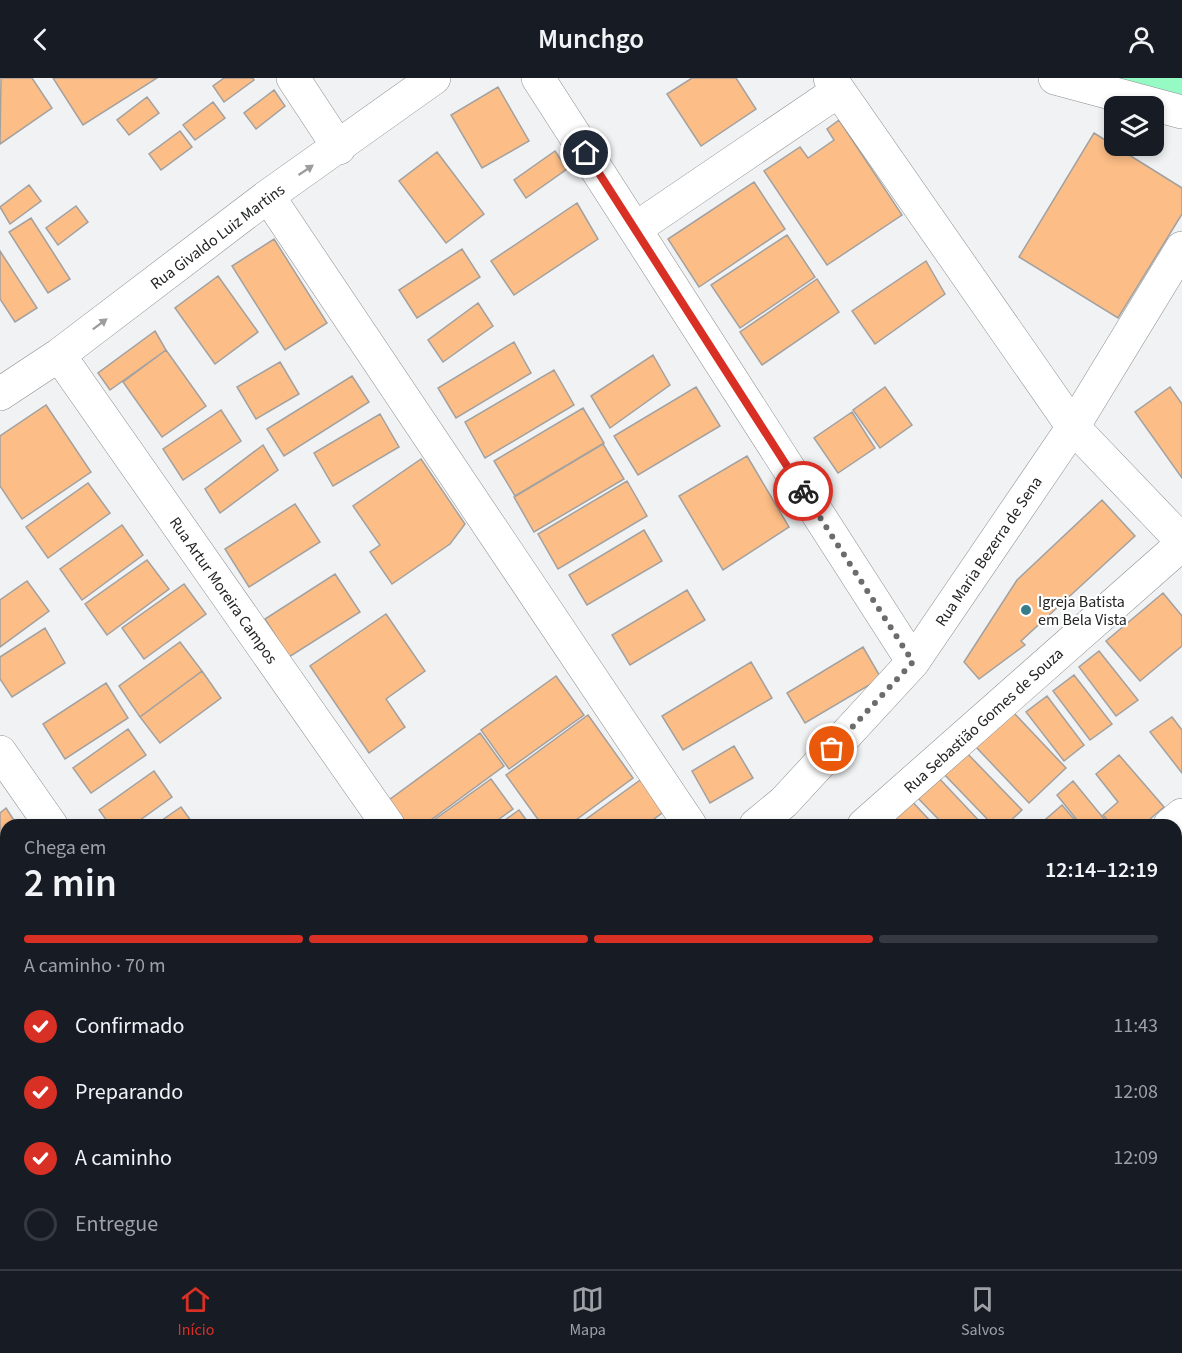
<!DOCTYPE html>
<html lang="pt">
<meta charset="utf-8">
<style>
body{margin:0;font-family:"Source Sans 3",sans-serif;background:#20242c;color:#f1f3f6;height:100vh;display:flex;flex-direction:column;font-size:22px;white-space:nowrap}
*{box-sizing:border-box;margin:0}
p{font-size:20px;color:#9ea1a6}
.icon{flex:none;width:33px;height:33px;fill:none;stroke:currentColor;stroke-width:2;stroke-linecap:round;stroke-linejoin:round}
.map{position:relative;flex:1;overflow:hidden}
.drawer{position:absolute;left:0px;top:741px;width:1182px;height:450px;display:flex;flex-direction:column;background:#171b24;border-radius:18px 18px 0 0;box-shadow:0 3px 9px #0003}
.drawer>*{flex:none}
.tools{position:absolute;left:1104px;top:18px;display:grid;gap:12px}
.tools a{display:grid;place-items:center;width:60px;height:60px;border-radius:12px;background:#171b24;box-shadow:0 3px 9px #0003;font-size:30px}
.pin{position:absolute;display:grid;place-items:center;width:51px;height:51px;color:#fff;margin:-26px;border:3px solid #fff;border-radius:50%;box-shadow:0 2px 6px #0007}
.courier{position:absolute;display:grid;place-items:center;width:60px;height:60px;margin:-30px;border:4px solid #d93025;border-radius:50%;background:#fff;color:#222;box-shadow:0 2px 8px #0007}
.summary em{font-style:normal;font-weight:600}
.summary div{display:flex;flex-direction:column-reverse}
.summary{display:flex;align-items:center;justify-content:space-between;height:102px;padding:0 24px}
h1{font-size:39px;font-weight:600;line-height:45px}
.bar{display:grid;grid-template-columns:repeat(4,1fr);gap:9px 6px;align-content:center;height:72px;padding:0 24px}
.bar i{height:8px;border-radius:4px;background:#363941}
.bar .active{background:#d93025}
.bar p{grid-column:span 4}
ol{padding:0 24px;list-style:none}
li{display:flex;align-items:center;gap:18px;height:66px}
li p{margin-inline-start:auto}
li .icon{padding:6px;border-radius:50%;background:#d93025;color:#fff;stroke-width:4}
li:last-child{color:#9ea1a6}
li i{width:33px;height:33px;border:3px solid #363941;border-radius:50%}
header{display:flex;justify-content:space-between;align-items:center;height:78px;padding:0 24px;background:#171b24;font-size:27px;font-weight:600}
.menu{display:flex;justify-content:space-around;align-items:center;height:84px;border-top:2px solid #363941;background:#171b24;font-size:16px;color:#9ea1a6}
.menu a{display:grid;justify-items:center;gap:3px}
.menu .active{color:#d93025}
.map>svg:first-child{display:block}
.green{fill:#96fac4}
.building{fill:#fcbd86;stroke:#a3a1a0;stroke-width:1.5}
.lines{fill:none;stroke-linecap:round;stroke-linejoin:round}
.minor-casing{stroke:#8c8e8f;stroke-width:34}
.path{stroke:#adafaf;stroke-width:4;stroke-dasharray:3 3;stroke-linecap:butt}
.minor{stroke:#fff;stroke-width:33}
.oneway{fill:#9c9d9d}
.done{stroke:#6b6d6d;stroke-width:6;stroke-dasharray:0 10.8}
.route{stroke:#d93025;stroke-width:8}
.poi-dot{fill:#377c89;stroke:#fff;stroke-width:2}
.labels{text-anchor:middle;stroke-width:4.5;stroke-linejoin:round;paint-order:stroke}
.street-label{font-size:16px;fill:#242525;stroke:#fff}
.poi-label{font-size:16px;fill:#242525;stroke:#fff;text-anchor:start}
</style>
<header><svg class="icon" aria-label="back" viewBox="0 0 24 24"><path d="M15 5l-7 7 7 7"/></svg>Munchgo<svg class="icon" aria-label="person" viewBox="0 0 24 24"><circle cx="12" cy="8" r="4"/><path d="M4 21q1-7 8-7t8 7"/></svg></header>
<div class="map">
<svg width="1182" height="1191" viewBox="0 0 1182 1191">
<rect width="100%" height="100%" fill="#f0f2f3"/>
<path class="green" d="M 1116,0 L 1182,0 L 1182,18 Z"/>
<path class="building" d="M 1,0 L 32,0 L 52,30 L 0,66 Z
M 53,0 L 157,0 L 83,47 Z
M 224,0 L 253,0 L 254,2 L 224,24 L 213,8 Z
M 692,0 L 736,0 L 756,31 L 701,68 L 667,16 Z
M 498,9 L 529,63 L 482,90 L 451,37 Z
M 274,12 L 285,28 L 256,51 L 244,35 Z
M 147,19 L 159,35 L 129,57 L 117,42 Z
M 213,24 L 225,40 L 195,62 L 183,47 Z
M 839,42 L 902,137 L 827,187 L 764,93 L 800,69 L 808,80 L 834,62 L 827,51 Z
M 180,53 L 192,69 L 161,92 L 149,76 Z
M 1094,55 L 1182,110 L 1182,136 L 1118,240 L 1019,179 Z
M 555,73 L 567,91 L 526,120 L 514,102 Z
M 437,74 L 484,136 L 446,165 L 399,103 Z
M 754,104 L 785,151 L 699,209 L 668,161 Z
M 29,107 L 41,123 L 10,146 L 0,129 Z
M 577,125 L 598,161 L 514,217 L 491,183 Z
M 76,128 L 88,144 L 58,167 L 46,150 Z
M 31,140 L 70,201 L 48,215 L 9,154 Z
M 787,157 L 815,199 L 740,250 L 711,207 Z
M 274,161 L 327,245 L 285,272 L 232,188 Z
M 462,171 L 480,199 L 417,240 L 399,212 Z
M 0,173 L 37,230 L 15,244 L 0,221 Z
M 926,183 L 945,216 L 875,266 L 852,233 Z
M 218,198 L 258,254 L 215,286 L 175,230 Z
M 817,201 L 839,234 L 762,287 L 740,254 Z
M 478,225 L 493,248 L 443,284 L 428,262 Z
M 155,253 L 166,272 L 110,312 L 98,295 Z
M 514,264 L 531,295 L 456,340 L 438,310 Z
M 166,272 L 206,328 L 162,359 L 123,304 Z
M 653,277 L 670,307 L 610,350 L 591,318 Z
M 280,284 L 299,316 L 256,341 L 237,309 Z
M 554,292 L 574,327 L 485,380 L 465,344 Z
M 352,298 L 369,324 L 284,378 L 267,351 Z
M 696,309 L 720,348 L 638,397 L 614,358 Z
M 885,309 L 912,347 L 880,370 L 853,332 Z
M 1170,309 L 1182,326 L 1182,400 L 1135,334 Z
M 46,327 L 91,394 L 22,441 L 0,408 L 0,358 Z
M 583,330 L 604,365 L 515,418 L 494,383 Z
M 221,332 L 241,363 L 183,402 L 163,371 Z
M 852,334 L 875,370 L 838,395 L 814,360 Z
M 380,336 L 399,369 L 333,408 L 314,375 Z
M 603,366 L 624,401 L 534,454 L 514,419 Z
M 263,367 L 278,392 L 220,435 L 205,411 Z
M 747,378 L 789,449 L 723,492 L 679,418 Z
M 421,381 L 465,446 L 450,466 L 392,506 L 370,474 L 380,467 L 353,428 Z
M 627,403 L 647,438 L 558,491 L 538,456 Z
M 88,405 L 110,435 L 48,480 L 26,449 Z
M 1102,422 L 1135,458 L 1021,563 L 1025,567 L 979,601 L 964,584 L 1017,502 Z
M 295,426 L 320,464 L 249,509 L 225,471 Z
M 122,447 L 143,477 L 82,522 L 60,491 Z
M 644,452 L 662,483 L 587,527 L 569,497 Z
M 147,482 L 169,511 L 107,557 L 85,526 Z
M 335,496 L 360,534 L 289,579 L 265,541 Z
M 27,503 L 49,533 L 0,569 L 0,522 Z
M 184,506 L 206,536 L 144,581 L 122,550 Z
M 687,512 L 705,542 L 630,587 L 612,557 Z
M 1163,515 L 1182,538 L 1182,568 L 1140,603 L 1106,563 Z
M 386,536 L 425,593 L 386,621 L 405,649 L 369,675 L 310,588 Z
M 45,550 L 65,585 L 12,619 L 0,601 L 0,579 Z
M 180,564 L 202,593 L 140,639 L 119,608 Z
M 863,569 L 881,600 L 805,645 L 787,615 Z
M 1099,573 L 1138,622 L 1116,638 L 1079,589 Z
M 751,584 L 772,620 L 683,672 L 662,638 Z
M 202,593 L 221,620 L 160,665 L 140,639 Z
M 1074,597 L 1112,646 L 1090,662 L 1053,613 Z
M 556,598 L 584,637 L 509,691 L 481,652 Z
M 106,605 L 128,640 L 65,681 L 43,646 Z
M 1047,618 L 1084,667 L 1064,683 L 1026,634 Z
M 1013,634 L 1066,690 L 1029,725 L 976,669 Z
M 588,637 L 633,700 L 569,747 L 542,747 L 506,697 Z
M 1172,639 L 1182,652 L 1182,695 L 1150,654 Z
M 128,651 L 146,677 L 91,715 L 73,690 Z
M 480,655 L 504,688 L 424,747 L 407,747 L 389,722 Z
M 734,668 L 753,700 L 710,725 L 692,693 Z
M 963,671 L 1022,732 L 1006,747 L 993,747 L 940,692 Z
M 1119,677 L 1164,729 L 1143,747 L 1112,747 L 1103,737 L 1118,724 L 1096,696 Z
M 154,693 L 172,719 L 133,747 L 110,747 L 99,732 Z
M 936,697 L 983,747 L 944,747 L 915,717 Z
M 643,700 L 666,732 L 646,747 L 578,747 Z
M 491,701 L 513,731 L 491,747 L 427,747 Z
M 1073,703 L 1109,747 L 1081,747 L 1057,717 Z
M 908,719 L 934,747 L 892,747 L 885,740 Z
M 1062,727 L 1079,747 L 1039,747 Z
M 181,729 L 194,747 L 155,747 Z
M 6,730 L 17,747 L 6,747 L 6,780 L 0,784 L 0,735 Z
M 519,732 L 530,747 L 498,747 Z
M 6,780 L 6,831 L 0,835 L 0,784 Z
M 1182,789 L 1182,830 L 1176,823 L 1176,794 Z
M 6,831 L 6,871 L 0,862 L 0,835 Z
M 1176,851 L 1182,859 L 1182,870 L 1176,875 Z
M 6,919 L 6,997 L 0,1001 L 0,923 Z
M 1176,957 L 1182,964 L 1182,991 L 1176,996 Z
M 6,1050 L 6,1111 L 0,1101 L 0,1054 Z
M 1176,1175 L 1180,1177 L 1178,1191 L 1116,1191 L 1101,1187 L 1176,1185 Z
M 208,1185 L 237,1185 L 238,1191 L 209,1191 Z
M 521,1185 L 579,1185 L 584,1191 L 524,1191 Z
M 583,1185 L 618,1185 L 611,1191 L 589,1191 Z
M 776,1185 L 831,1185 L 824,1191 L 779,1191 Z
M 852,1185 L 888,1185 L 892,1191 L 856,1191 Z
M 917,1185 L 950,1185 L 942,1191 L 921,1191 Z"/>
<g class="lines">
<defs>
<path id="minor" d="M 293,0 L 339,70
M 538,0 L 913,584
M 830,0 L 1073,349 L 1182,463
M 1055,0 L 1182,34
M 268,118 L 690,747
M 635,151 L 838,13
M 59,277 L 388,747
M 0,316 L 59,277 L 268,118 L 434,0
M 0,674 L 51,747
M 756,747 L 784,724 L 913,584 L 1073,349 L 1182,170
M 864,747 L 1182,466
M 1170,747 L 1182,737
M 1176,1030 L 1182,1024
M 0,1140 L 6,1149
M 1176,1149 L 1182,1153
M 0,1175 L 6,1173
M 30,1185 L 34,1191
M 313,1185 L 314,1191
M 641,1191 L 649,1185
M 995,1191 L 1002,1185"/>
</defs>
<use href="#minor" class="minor-casing"/>
<path class="path" d="M 498,1185 L 499,1191"/>
<use href="#minor" class="minor"/>
</g>
<defs><path id="oneway-solid" d="M-6-.8H1V-3.2L6.5 0L1 3.2V.8H-6Z" transform="scale(1.5)"/></defs>
<g class="oneway">
<use href="#oneway-solid" transform="translate(306 92) rotate(-34)"/>
<use href="#oneway-solid" transform="translate(100 246) rotate(-37)"/>
</g>
<g class="lines">
<path class="done" d="M 803,413 L 913,584 L 832,671"/>
<path class="route" d="M 586,75 L 803,413"/>
</g>
<circle class="poi-dot" cx="1026" cy="532" r="6"/>
<g class="labels">
<g class="street-label">
<text transform="translate(217 158) rotate(-37)" y="6">Rua Givaldo Luiz Martins</text>
<text transform="translate(988 473) rotate(-56)" y="6">Rua Maria Bezerra de Sena</text>
<text transform="translate(224 512) rotate(55)" y="6">Rua Artur Moreira Campos</text>
<text transform="translate(983 642) rotate(-42)" y="6">Rua Sebastião Gomes de Souza</text>
</g>
<g class="poi-label">
<text x="1038" y="529">Igreja Batista<tspan x="1038" dy="18">em Bela Vista</tspan></text>
</g>
</g>
</svg>
<div class="tools">
<a><svg class="icon" aria-label="layers" viewBox="0 0 24 24"><path d="M12 4l9 5-9 5-9-5zM3 14l9 5 9-5"/></svg></a>
</div>
<div class="pin" style="left:832px;top:671px;background:#ea580c"><svg class="icon" aria-label="bag" viewBox="0 0 24 24"><path d="M5 8h14l-1 12H6zM9 8a3 3 0 0 1 6 0"/></svg></div>
<div class="pin" style="left:586px;top:75px;background:#1f2937"><svg class="icon" aria-label="home" viewBox="0 0 24 24"><path d="M3 11l9-7 9 7M6 9v11h12V9"/></svg></div>
<div class="courier" style="left:803px;top:413px"><svg class="icon" aria-label="bike" viewBox="0 0 24 24"><circle cx="6" cy="16" r="4"/><circle cx="18" cy="16" r="4"/><path d="M6 16l4-8h5l3 8M10 8l3 8H6M13 5h3"/></svg></div>
<section class="drawer">
<div class="summary"><div><h1>2 min</h1><p>Chega em</p></div><em>12:14–12:19</em></div>
<div class="bar"><i class="active"></i><i class="active"></i><i class="active"></i><i></i><p>A caminho · 70 m</p></div>
<ol>
<li><svg class="icon" aria-label="check" viewBox="0 0 24 24"><path d="M5 12l5 5 9-10"/></svg>Confirmado<p>11:43</p></li>
<li><svg class="icon" aria-label="check" viewBox="0 0 24 24"><path d="M5 12l5 5 9-10"/></svg>Preparando<p>12:08</p></li>
<li><svg class="icon" aria-label="check" viewBox="0 0 24 24"><path d="M5 12l5 5 9-10"/></svg>A caminho<p>12:09</p></li>
<li><i></i>Entregue</li>
</ol>
</section>
</div>
<nav class="menu">
<a class="active"><svg class="icon" aria-label="home" viewBox="0 0 24 24"><path d="M3 11l9-7 9 7M6 9v11h12V9"/></svg>Início</a>
<a><svg class="icon" aria-label="map" viewBox="0 0 24 24"><path d="M3 6l6-2 6 2 6-2v14l-6 2-6-2-6 2zM9 4v14M15 6v14"/></svg>Mapa</a>
<a><svg class="icon" aria-label="saved" viewBox="0 0 24 24"><path d="M7 4h10v16l-5-4-5 4z"/></svg>Salvos</a>
</nav>
